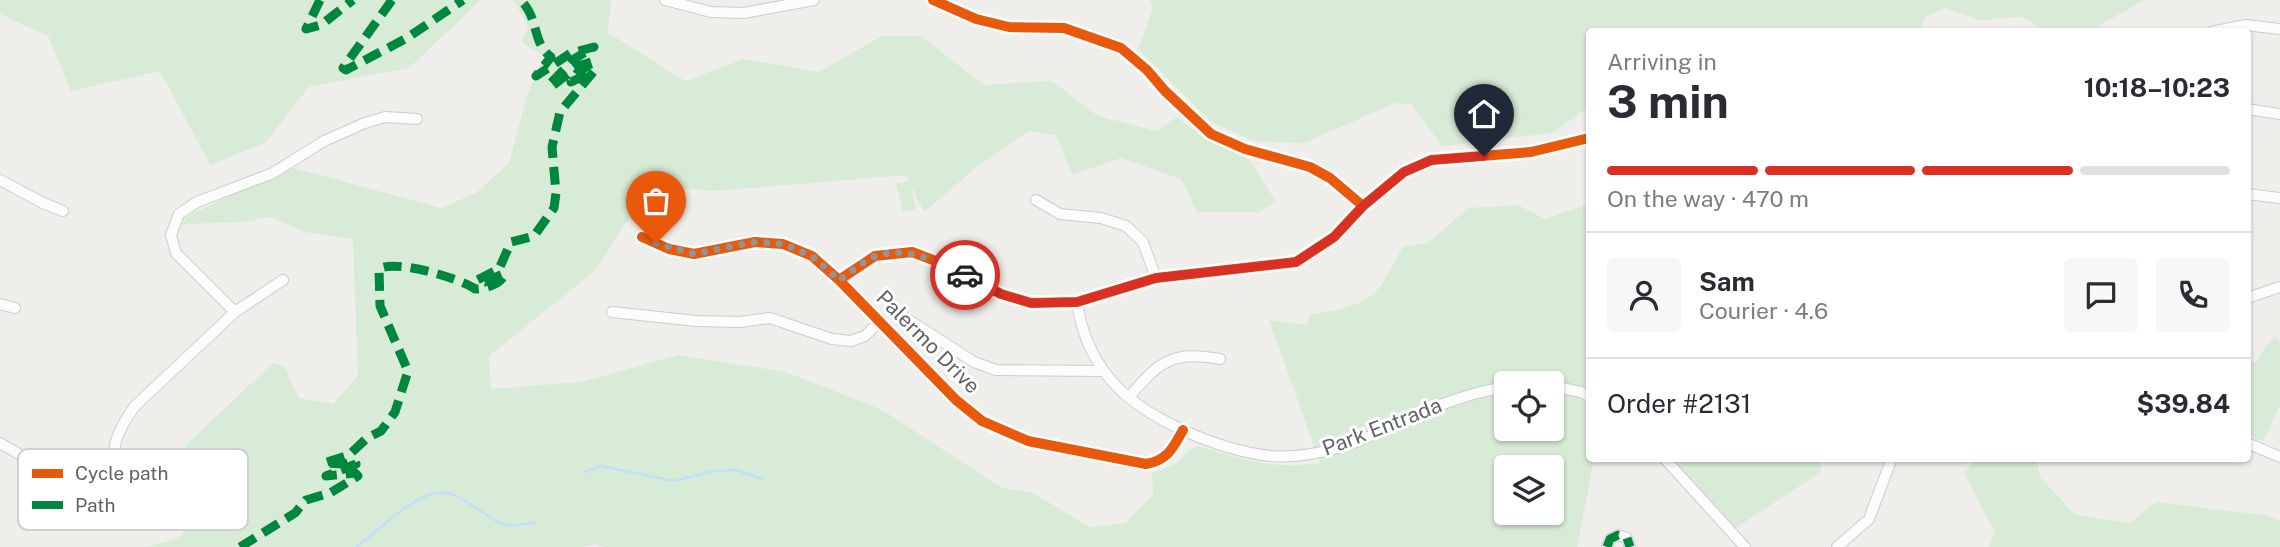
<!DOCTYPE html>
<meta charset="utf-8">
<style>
body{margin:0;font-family:"Public Sans",sans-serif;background:#f7f7f7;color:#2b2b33;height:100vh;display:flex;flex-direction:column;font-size:26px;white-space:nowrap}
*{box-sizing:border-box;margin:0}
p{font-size:23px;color:#7c7c81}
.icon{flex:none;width:38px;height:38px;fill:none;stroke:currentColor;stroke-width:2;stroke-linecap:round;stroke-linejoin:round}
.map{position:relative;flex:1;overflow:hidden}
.sheet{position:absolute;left:1586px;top:28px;width:665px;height:434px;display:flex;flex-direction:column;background:#fff;border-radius:7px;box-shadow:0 2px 5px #0004}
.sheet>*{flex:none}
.fabs{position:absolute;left:1494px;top:371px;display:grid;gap:14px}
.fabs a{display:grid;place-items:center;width:70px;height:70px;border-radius:7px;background:#fff;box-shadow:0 2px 5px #0004;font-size:35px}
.pin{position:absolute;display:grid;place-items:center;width:60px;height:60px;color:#fff;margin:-72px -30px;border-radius:50% 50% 50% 0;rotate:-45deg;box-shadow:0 0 7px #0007}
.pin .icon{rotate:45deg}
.courier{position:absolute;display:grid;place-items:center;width:70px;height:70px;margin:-35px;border:5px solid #d93025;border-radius:50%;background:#fff;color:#222;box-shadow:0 2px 9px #0007}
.summary em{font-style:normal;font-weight:700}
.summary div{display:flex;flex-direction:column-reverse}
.summary{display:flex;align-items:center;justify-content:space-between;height:119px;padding:0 21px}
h1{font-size:46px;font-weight:700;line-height:52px}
.bar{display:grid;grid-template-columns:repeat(4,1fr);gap:10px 7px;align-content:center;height:84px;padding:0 21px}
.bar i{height:9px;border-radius:5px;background:#e1e1e2}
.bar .active{background:#d93025}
.bar p{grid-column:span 4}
.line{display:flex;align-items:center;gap:18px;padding:0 21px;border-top:2px solid #e1e1e2}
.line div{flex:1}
.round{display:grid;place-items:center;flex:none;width:74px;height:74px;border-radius:7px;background:#f7f7f7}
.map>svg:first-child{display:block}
.green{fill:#d8ebd6;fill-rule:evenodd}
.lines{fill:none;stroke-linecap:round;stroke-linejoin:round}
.stream{stroke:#bfe0f9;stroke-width:2.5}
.minor-casing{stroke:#cbcccc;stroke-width:12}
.minor{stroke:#fdfcfc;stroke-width:10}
.quiet{stroke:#00873e;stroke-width:9;stroke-dasharray:18 9;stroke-linecap:butt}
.cycleway-casing{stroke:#fff;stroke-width:15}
.cycleway{stroke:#e8590c;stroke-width:10}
.done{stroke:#919496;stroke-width:7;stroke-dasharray:0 12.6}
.route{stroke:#d93025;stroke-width:9}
.labels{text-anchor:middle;stroke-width:6;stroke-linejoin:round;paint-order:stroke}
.street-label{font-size:21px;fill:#5f6368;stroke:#fff}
.key{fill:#fff;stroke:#cfd0d2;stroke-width:2}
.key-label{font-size:19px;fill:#5f6368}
</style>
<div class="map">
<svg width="2280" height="547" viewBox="0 0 2280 547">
<rect width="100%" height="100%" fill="#efeeea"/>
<path class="green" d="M 0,0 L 481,0 L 409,68 L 309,87 L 265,143 L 210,165 L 160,71 L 71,91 L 48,36 L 0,14 Z
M 506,0 L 612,0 L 607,32 L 685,81 L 744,59 L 819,72 L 882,36 L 921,36 L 984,85 L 1052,81 L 1098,116 L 1157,131 L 1177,117 L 1206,140 L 1250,160 L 1276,202 L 1259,212 L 1197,212 L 1181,179 L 1121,158 L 1072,175 L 1056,135 L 1029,131 L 978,166 L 924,212 L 911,186 L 916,209 L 903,212 L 896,184 L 909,181 L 906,175 L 714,191 L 650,185 L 595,271 L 489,356 L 491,389 L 581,382 L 679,355 L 786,372 L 882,410 L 1002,488 L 1033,493 L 1090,527 L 1126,523 L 1153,494 L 1152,473 L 1176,464 L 1190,449 L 1199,446 C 1243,460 1274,470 1320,463 L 1269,320 L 1308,325 L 1309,315 C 1371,303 1374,304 1403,246 L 1427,244 L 1468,208 L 1518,205 L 1545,219 L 1589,204 L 1589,458 L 1594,459 L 1577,547 L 605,547 L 595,544 L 583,547 L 145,547 L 178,539 L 198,517 L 185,446 L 273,363 L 284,366 L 299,398 L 333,404 L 358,376 L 353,239 L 304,232 L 271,217 L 245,222 L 182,224 L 188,216 L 290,167 L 441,208 L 476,193 L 509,163 L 527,96 L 544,56 L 522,43 L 528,26 L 514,1 ZM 1507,383 L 1552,383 L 1552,429 L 1507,429 ZM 1507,467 L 1552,467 L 1552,513 L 1507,513 Z
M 1150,0 L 2144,0 L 2088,32 L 2046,31 L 2022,17 L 1980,20 L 1946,8 L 1925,17 L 1919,31 L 1589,32 L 1589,107 L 1552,133 L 1442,146 L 1411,104 L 1395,103 L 1304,143 L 1253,141 L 1210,121 L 1138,49 L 1153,8 Z
M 2276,336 L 2280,343 L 2280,405 L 2263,441 L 2247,435 L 2247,359 L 2256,363 L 2266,346 Z
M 1664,459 L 1820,459 L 1821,472 L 1731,531 Z
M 1976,459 L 2037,459 L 2040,477 L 2075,515 L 2130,523 L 2156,502 L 2263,515 L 2280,520 L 2280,547 L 1989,547 L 1995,532 L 1964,474 Z"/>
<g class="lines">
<path class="stream" d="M 584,472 L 601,466 L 674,481 L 714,471 L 736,470 L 763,479
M 356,547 C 380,530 403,504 431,494 C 457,485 481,516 503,524 C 513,527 526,524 535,523"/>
<defs>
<path id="minor" d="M 665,0 L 711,12 L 744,13 L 814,0
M 933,0 L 976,19 L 1009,27 L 1064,28 L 1121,48 L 1147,70 L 1165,91 L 1211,134 L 1245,149 L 1310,167 L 1330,178 L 1363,206
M 2211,32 L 2246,25 L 2280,29
M 2247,109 L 2280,114
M 0,180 L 43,203 L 63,211
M 2247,194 L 2280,198
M 1036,200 L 1060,214 L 1101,218 L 1126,226 L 1143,242 L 1156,278
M 642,237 L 669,249 L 694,254 L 755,242 L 783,244 L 812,256 L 839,280 L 956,400 L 982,421 L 1028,441 L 1146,464 C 1168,460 1173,448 1183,430
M 839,280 L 875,256 L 912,252 L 941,263 L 1001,294 L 1031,303 L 1077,302 L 1156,278 L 1296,262 L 1334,237 L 1363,206 L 1404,172 L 1431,160 L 1531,152 L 1589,138
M 2247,298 L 2280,287
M 1077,302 C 1081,331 1091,356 1110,379 C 1143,419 1219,450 1270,456 C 1292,458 1316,454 1338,448 C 1367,440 1393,424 1421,413 C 1449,401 1477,391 1507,387
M 0,304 L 15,308
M 235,312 L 176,253 L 171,235 L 179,214 L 197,202 L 273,173 L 324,141 L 365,123 L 385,117 L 417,119
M 612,312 L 696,321 L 740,322 L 770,318 L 832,339 L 851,341 L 865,336 L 879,322
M 898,313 L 974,362 L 996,370 L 1104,371
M 1552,386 L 1581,392 L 1589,396
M 1129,397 C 1159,362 1172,350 1220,359
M 0,443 L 87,493 L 102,495 C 117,481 111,459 116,441 C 120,428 127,417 135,406 L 235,312 L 283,280
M 2247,443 L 2280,457
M 1664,458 L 1745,547
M 1607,547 L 1610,539 L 1618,535 L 1627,538 L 1630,547
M 1837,547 L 1869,519 L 1892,458"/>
</defs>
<use href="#minor" class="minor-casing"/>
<use href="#minor" class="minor"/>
<path class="quiet" d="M 320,0 L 306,29 L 321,25 L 353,0
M 392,0 L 343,68 L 346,70 L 407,38 L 463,0
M 240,547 L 295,513 L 306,500 L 330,493 L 358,476 L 355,473 L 326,476 L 356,464 L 355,461 L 344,464 L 324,463 L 349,455 L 367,438 L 381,431 L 395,412 L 408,371 L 380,306 L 379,269 C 395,259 459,278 475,289 C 486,289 503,283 505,273 L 485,282 L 477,280 L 499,269 L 511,242 L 534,236 L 554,208 L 556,193 L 552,147 L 560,112 L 594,71 L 571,82 L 578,72 L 595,61 L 578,66 L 551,87 L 549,85 L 574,59 L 594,47 L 571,53 L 536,76 L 551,57 C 532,44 539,16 520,0
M 1607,547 L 1610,539 L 1618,535 L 1627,538 L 1630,547"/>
<defs>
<path id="cycleway" d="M 933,0 L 976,19 L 1009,27 L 1064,28 L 1121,48 L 1147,70 L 1165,91 L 1211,134 L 1245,149 L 1310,167 L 1330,178 L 1363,206
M 642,237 L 669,249 L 694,254 L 755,242 L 783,244 L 812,256 L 839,280 L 956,400 L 982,421 L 1028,441 L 1146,464 C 1168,460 1173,448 1183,430
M 839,280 L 875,256 L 912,252 L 941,263 L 1001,294 L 1031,303 L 1077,302 L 1156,278 L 1296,262 L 1334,237 L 1363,206 L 1404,172 L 1431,160 L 1531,152 L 1589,138"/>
</defs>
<use href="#cycleway" class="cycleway-casing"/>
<use href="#cycleway" class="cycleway"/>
</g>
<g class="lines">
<path class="done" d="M 656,243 L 694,254 L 755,242 L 783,244 L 812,256 L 839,280 C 850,273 864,260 876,256 C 908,246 937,261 965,275"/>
<path class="route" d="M 965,275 L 1001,294 L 1031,303 L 1077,302 L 1156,278 L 1296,262 L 1334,237 L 1363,206 L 1404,172 L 1432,160 L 1484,156"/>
</g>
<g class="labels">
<g class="street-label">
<text transform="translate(928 342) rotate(45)" y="7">Palermo Drive</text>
<text transform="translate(1382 427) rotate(-21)" y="7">Park Entrada</text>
</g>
</g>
<rect x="18" y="449" width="230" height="81" rx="10" class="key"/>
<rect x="32" y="469" width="31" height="9" fill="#e8590c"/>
<rect x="32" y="501" width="31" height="8" fill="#00873e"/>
<g class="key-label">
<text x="75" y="480">Cycle path</text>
<text x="75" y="512">Path</text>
</g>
</svg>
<div class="fabs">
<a><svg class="icon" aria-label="locate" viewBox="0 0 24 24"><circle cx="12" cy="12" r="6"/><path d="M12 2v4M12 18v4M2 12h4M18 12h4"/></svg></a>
<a><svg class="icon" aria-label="layers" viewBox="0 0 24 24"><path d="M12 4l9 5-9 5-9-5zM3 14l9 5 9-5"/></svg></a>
</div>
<div class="pin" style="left:656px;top:243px;background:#ea580c"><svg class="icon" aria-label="bag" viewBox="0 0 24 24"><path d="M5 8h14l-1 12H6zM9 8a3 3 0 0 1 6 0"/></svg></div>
<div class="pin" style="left:1484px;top:156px;background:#1f2937"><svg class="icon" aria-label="home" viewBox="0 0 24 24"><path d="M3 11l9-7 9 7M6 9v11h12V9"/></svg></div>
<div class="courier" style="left:965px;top:275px"><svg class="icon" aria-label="car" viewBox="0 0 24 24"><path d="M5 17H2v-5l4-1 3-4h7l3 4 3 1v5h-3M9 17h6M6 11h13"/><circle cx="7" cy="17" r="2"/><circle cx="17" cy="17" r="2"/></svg></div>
<section class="sheet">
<div class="summary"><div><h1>3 min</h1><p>Arriving in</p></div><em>10:18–10:23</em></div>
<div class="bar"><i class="active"></i><i class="active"></i><i class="active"></i><i></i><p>On the way · 470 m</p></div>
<div class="line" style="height:126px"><a class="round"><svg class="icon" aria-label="person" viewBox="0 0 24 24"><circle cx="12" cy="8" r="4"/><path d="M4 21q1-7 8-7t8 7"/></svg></a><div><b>Sam</b><p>Courier · 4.6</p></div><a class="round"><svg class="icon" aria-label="chat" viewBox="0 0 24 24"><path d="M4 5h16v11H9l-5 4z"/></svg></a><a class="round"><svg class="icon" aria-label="phone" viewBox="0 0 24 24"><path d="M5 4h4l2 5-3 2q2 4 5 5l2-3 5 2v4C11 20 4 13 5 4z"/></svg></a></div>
<div class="line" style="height:91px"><div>Order #2131</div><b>$39.84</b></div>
</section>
</div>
